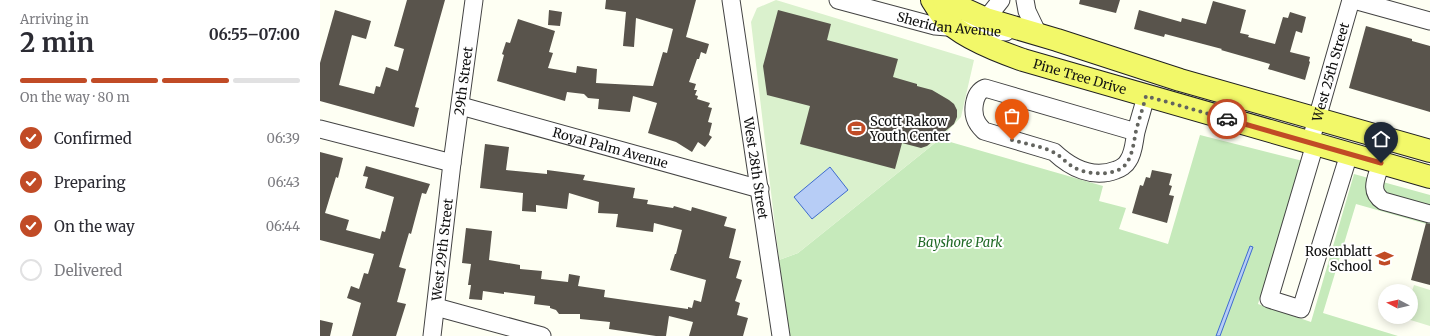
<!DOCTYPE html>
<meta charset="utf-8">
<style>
body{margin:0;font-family:Merriweather,serif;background:#f7f7f7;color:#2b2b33;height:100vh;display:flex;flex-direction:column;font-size:15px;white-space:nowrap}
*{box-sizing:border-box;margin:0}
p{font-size:13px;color:#7c7c81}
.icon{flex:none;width:22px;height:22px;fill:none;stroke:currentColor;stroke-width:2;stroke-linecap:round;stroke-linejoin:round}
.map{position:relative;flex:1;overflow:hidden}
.panel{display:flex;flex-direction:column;background:#fff;width:320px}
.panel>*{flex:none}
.needle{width:26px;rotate:277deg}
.controls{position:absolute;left:1058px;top:284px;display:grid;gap:8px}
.controls a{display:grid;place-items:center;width:40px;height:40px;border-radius:50%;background:#fff;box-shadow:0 2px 10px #0003;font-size:20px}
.pin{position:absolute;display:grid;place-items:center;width:34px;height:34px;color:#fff;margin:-41px -17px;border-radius:50% 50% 50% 0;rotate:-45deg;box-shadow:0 0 4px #0007}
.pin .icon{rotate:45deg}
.courier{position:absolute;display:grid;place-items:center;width:40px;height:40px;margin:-20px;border:3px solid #c14b26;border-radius:50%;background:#fff;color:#222;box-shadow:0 1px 5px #0007}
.headline em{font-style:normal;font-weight:700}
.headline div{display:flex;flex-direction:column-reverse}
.headline{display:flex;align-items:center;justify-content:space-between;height:68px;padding:0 20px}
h1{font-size:26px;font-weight:700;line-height:30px}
.bar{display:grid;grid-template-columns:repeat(4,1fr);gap:6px 4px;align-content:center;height:48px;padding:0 20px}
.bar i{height:5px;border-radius:3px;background:#e1e1e2}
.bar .selected{background:#c14b26}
.bar p{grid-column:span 4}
ol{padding:0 20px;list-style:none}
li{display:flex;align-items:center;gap:12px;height:44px}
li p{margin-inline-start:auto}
li .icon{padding:4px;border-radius:50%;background:#c14b26;color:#fff;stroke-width:4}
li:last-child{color:#7c7c81}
li i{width:22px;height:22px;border:2px solid #e1e1e2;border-radius:50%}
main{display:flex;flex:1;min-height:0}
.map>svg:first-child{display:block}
.green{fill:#c6eabb}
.pitch{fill:#daf1cd}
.water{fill:#b7cdf6;stroke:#3e6bce}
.building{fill:#59544c}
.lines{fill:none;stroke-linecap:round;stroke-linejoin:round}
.minor-casing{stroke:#434343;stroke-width:19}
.major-casing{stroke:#212121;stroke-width:24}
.minor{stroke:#fff;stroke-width:17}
.major{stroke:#f2f869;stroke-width:22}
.done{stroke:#63645f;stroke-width:4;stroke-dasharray:0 7.2}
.route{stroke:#c14b26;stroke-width:5}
.labels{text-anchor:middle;stroke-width:4;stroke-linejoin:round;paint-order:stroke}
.street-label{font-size:13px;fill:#101010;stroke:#fff}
.poi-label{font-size:13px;fill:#101010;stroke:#fff;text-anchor:start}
.park-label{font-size:13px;font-style:italic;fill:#1f6925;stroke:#fff}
</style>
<main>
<section class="panel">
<div class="headline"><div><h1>2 min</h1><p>Arriving in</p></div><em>06:55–07:00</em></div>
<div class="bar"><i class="selected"></i><i class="selected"></i><i class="selected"></i><i></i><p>On the way · 80 m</p></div>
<ol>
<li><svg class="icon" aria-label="check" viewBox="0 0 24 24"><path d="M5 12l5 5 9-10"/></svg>Confirmed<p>06:39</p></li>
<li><svg class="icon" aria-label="check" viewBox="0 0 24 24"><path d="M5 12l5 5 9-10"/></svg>Preparing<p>06:43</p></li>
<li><svg class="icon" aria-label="check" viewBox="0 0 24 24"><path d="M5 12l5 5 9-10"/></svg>On the way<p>06:44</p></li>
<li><i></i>Delivered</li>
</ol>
</section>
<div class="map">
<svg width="1110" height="336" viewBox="0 0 1110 336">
<rect width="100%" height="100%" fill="#fefff3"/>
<path class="green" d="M 880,135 L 983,161 L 938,304 L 991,322 L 1034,174 L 1110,195 L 1110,225 L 1036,204 L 1003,313 L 1078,336 L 469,336 L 459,260 L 478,253 L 620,139 L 783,186 L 779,201 L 806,208 L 799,229 L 848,244 Z"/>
<path class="pitch" d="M 456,0 L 654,60 L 641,117 L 620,139 L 478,253 L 459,260 L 431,22 L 437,8 Z
M 1094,285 L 1110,290 L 1110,326 L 1084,318 L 1084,317 L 1091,317 L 1091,294 Z"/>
<path class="water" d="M 510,167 L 528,190 L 492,219 L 474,197 Z
M 930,246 L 933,247 L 900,336 L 896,336 Z"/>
<path class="building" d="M 87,0 L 125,0 L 95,107 L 99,108 L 94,127 L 0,101 L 0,63 L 15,10 L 51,21 L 46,39 L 32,35 L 19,85 L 54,94 L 56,86 L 60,87 L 66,67 L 78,71 L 84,49 L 74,46 Z
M 286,0 L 376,0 L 366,37 L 389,44 L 386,54 L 381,52 L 379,59 L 377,59 L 369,82 L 376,84 L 374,90 L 377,90 L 375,95 L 378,96 L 377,99 L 390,103 L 388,107 L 392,108 L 388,122 L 392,123 L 389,135 L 392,137 L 385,147 L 378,142 L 372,152 L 356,142 L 328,133 L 337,103 L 313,96 L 310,112 L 278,109 L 279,99 L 268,98 L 264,94 L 247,92 L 245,101 L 177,81 L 184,55 L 182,54 L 186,42 L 190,43 L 198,19 L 235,31 L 229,52 L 233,53 L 228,68 L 256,73 L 257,66 L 277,69 L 276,83 L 333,86 L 343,52 L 347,53 L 353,29 L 316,18 L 314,47 L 303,46 L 306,12 L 285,9 Z
M 760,0 L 800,0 L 796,13 L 759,4 Z
M 893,1 L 926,10 L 920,33 L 929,35 L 928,37 L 955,44 L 963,17 L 968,18 L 970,12 L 986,17 L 982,33 L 976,31 L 970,52 L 990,57 L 989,61 L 990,62 L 985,80 L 948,69 L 950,64 L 901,50 L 902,49 L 845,34 L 844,37 L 814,29 L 819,10 L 861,22 L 862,18 L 886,24 Z
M 229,10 L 242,12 L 240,26 L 228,25 Z
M 458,10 L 511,24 L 507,40 L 578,59 L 573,77 L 597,84 L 597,86 L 612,90 L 629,100 L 634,104 L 637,110 L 637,117 L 634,124 L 607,146 L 601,148 L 582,143 L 575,169 L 480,144 L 490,106 L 447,95 L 443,66 Z
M 1046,26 L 1092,39 L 1092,41 L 1110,46 L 1110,112 L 1029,88 Z
M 165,144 L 189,147 L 186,170 L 227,174 L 227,170 L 265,175 L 263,180 L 315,188 L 313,198 L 328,200 L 327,204 L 353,208 L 354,206 L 371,211 L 372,207 L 407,217 L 404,226 L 416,229 L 409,258 L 421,261 L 416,278 L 422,280 L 415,301 L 420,303 L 417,315 L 428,318 L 423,336 L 369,336 L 373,322 L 349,316 L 346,336 L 336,336 L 289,329 L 290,322 L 260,319 L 260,314 L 239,314 L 236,310 L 230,308 L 230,306 L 214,304 L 215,296 L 184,292 L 184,294 L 163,291 L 162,300 L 149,299 L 151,285 L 148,285 L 151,264 L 142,263 L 146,228 L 172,231 L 169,260 L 200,265 L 200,269 L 222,271 L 221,279 L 248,282 L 249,274 L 260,276 L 258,286 L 285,290 L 284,297 L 368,309 L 368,307 L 372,308 L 374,300 L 381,302 L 386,280 L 350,270 L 355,254 L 356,254 L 362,230 L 334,223 L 333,232 L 296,227 L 298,214 L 278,213 L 279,202 L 249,193 L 247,209 L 216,205 L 216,212 L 202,211 L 203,193 L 160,188 Z
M 0,152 L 23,158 L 18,178 L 16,177 L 5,213 L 29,220 L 26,230 L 60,239 L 62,231 L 65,232 L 74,197 L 45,188 L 48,177 L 43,176 L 46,166 L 110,184 L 106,194 L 102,193 L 91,234 L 89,233 L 79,267 L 86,269 L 77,302 L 86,304 L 76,336 L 32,336 L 41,303 L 27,298 L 31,286 L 39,289 L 44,273 L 48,274 L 54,254 L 0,240 Z
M 832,170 L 852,174 L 849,185 L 852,186 L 849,195 L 854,196 L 847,223 L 812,213 L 820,185 L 823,186 L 826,177 L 830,178 Z
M 1106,223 L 1110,224 L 1110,285 L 1091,280 Z
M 0,320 L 13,323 L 10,336 L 0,336 Z"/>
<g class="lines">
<defs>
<g id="minor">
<path id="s1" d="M 411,0 L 461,336"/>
<path id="s2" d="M 518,0 L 615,26 L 686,32"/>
<path d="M 705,0 L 707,11 L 718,34"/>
<path d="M 1034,0 L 1110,21"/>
<path d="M 666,19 L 681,0"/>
<path id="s3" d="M 141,106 L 440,189"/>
<path d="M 0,129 L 132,163"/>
<path d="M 816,132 L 665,88 C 653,93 651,114 658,124 C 660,127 662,129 664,131 L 734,152 C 751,168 773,179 796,170 C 800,169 806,165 808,161 C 814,153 814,141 816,132 C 819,120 823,108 826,96"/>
<path id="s4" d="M 990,143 L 1031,0"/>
<path d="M 995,144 L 949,299 L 981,309 L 1029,154"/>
<path d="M 1061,163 C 1057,177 1048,191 1063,201 L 1110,214"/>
<path d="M 116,307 L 222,336"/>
<path id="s5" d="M 112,336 L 132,163 L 154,0"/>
</g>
<g id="major">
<path id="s6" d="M 612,0 C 616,6 620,13 624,18 C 639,36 680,52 703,60 L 1110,177"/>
<path d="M 624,0 L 666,19 L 737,40 L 860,80 L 1110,151"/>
</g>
</defs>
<use href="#minor" class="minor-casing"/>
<use href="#major" class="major-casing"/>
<use href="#minor" class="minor"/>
<use href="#major" class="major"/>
</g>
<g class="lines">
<path class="done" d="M 692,140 C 706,144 721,146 733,152 C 740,155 746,163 753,167 C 767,175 799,178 808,161 C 813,152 814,141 816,131 C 819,119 823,108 826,96 L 907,119"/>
<path class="route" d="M 907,119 L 1061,163"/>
</g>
<defs>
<symbol id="stadium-bare" viewBox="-9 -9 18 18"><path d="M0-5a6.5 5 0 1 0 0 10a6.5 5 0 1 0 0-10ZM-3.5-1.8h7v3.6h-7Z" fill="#c14b26" stroke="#fff" stroke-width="2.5" paint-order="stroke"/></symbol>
<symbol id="school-bare" viewBox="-9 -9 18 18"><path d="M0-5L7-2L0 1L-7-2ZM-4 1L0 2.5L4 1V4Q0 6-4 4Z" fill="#c14b26" stroke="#fff" stroke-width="2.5" paint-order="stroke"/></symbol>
</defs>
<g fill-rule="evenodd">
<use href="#stadium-bare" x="524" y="116" width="25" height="25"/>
<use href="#school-bare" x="1052" y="246" width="25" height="25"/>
</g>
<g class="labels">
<g class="street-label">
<text dy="5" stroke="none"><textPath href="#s2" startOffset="114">Sheridan Avenue</textPath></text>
<text dy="5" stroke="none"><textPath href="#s4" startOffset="74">West 25th Street</textPath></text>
<text dy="5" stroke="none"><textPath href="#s6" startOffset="171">Pine Tree Drive</textPath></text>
<text dy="5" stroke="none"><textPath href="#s5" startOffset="257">29th Street</textPath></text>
<text dy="5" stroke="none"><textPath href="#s3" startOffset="155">Royal Palm Avenue</textPath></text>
<text dy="5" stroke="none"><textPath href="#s1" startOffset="170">West 28th Street</textPath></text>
<text dy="5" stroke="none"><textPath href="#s5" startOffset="87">West 29th Street</textPath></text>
</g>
<g class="poi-label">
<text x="550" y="126">Scott Rakow<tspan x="550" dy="15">Youth Center</tspan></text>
<text x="1052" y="256" text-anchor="end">Rosenblatt<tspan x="1052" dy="15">School</tspan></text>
</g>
<g class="park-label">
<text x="640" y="247">Bayshore Park</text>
</g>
</g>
</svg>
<div class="controls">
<a><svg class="needle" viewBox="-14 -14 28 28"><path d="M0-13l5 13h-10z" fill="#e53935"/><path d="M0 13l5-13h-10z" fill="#7c7c81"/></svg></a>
</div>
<div class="pin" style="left:692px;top:140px;background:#ea580c"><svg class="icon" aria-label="bag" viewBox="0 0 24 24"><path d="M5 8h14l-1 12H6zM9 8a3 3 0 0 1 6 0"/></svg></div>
<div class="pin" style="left:1061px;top:163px;background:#1f2937"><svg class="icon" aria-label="home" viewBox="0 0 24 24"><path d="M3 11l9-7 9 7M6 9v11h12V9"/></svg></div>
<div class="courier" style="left:907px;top:119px"><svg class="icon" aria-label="car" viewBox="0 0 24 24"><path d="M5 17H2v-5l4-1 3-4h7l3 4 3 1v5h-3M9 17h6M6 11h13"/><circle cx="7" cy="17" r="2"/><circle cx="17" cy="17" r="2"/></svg></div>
</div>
</main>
